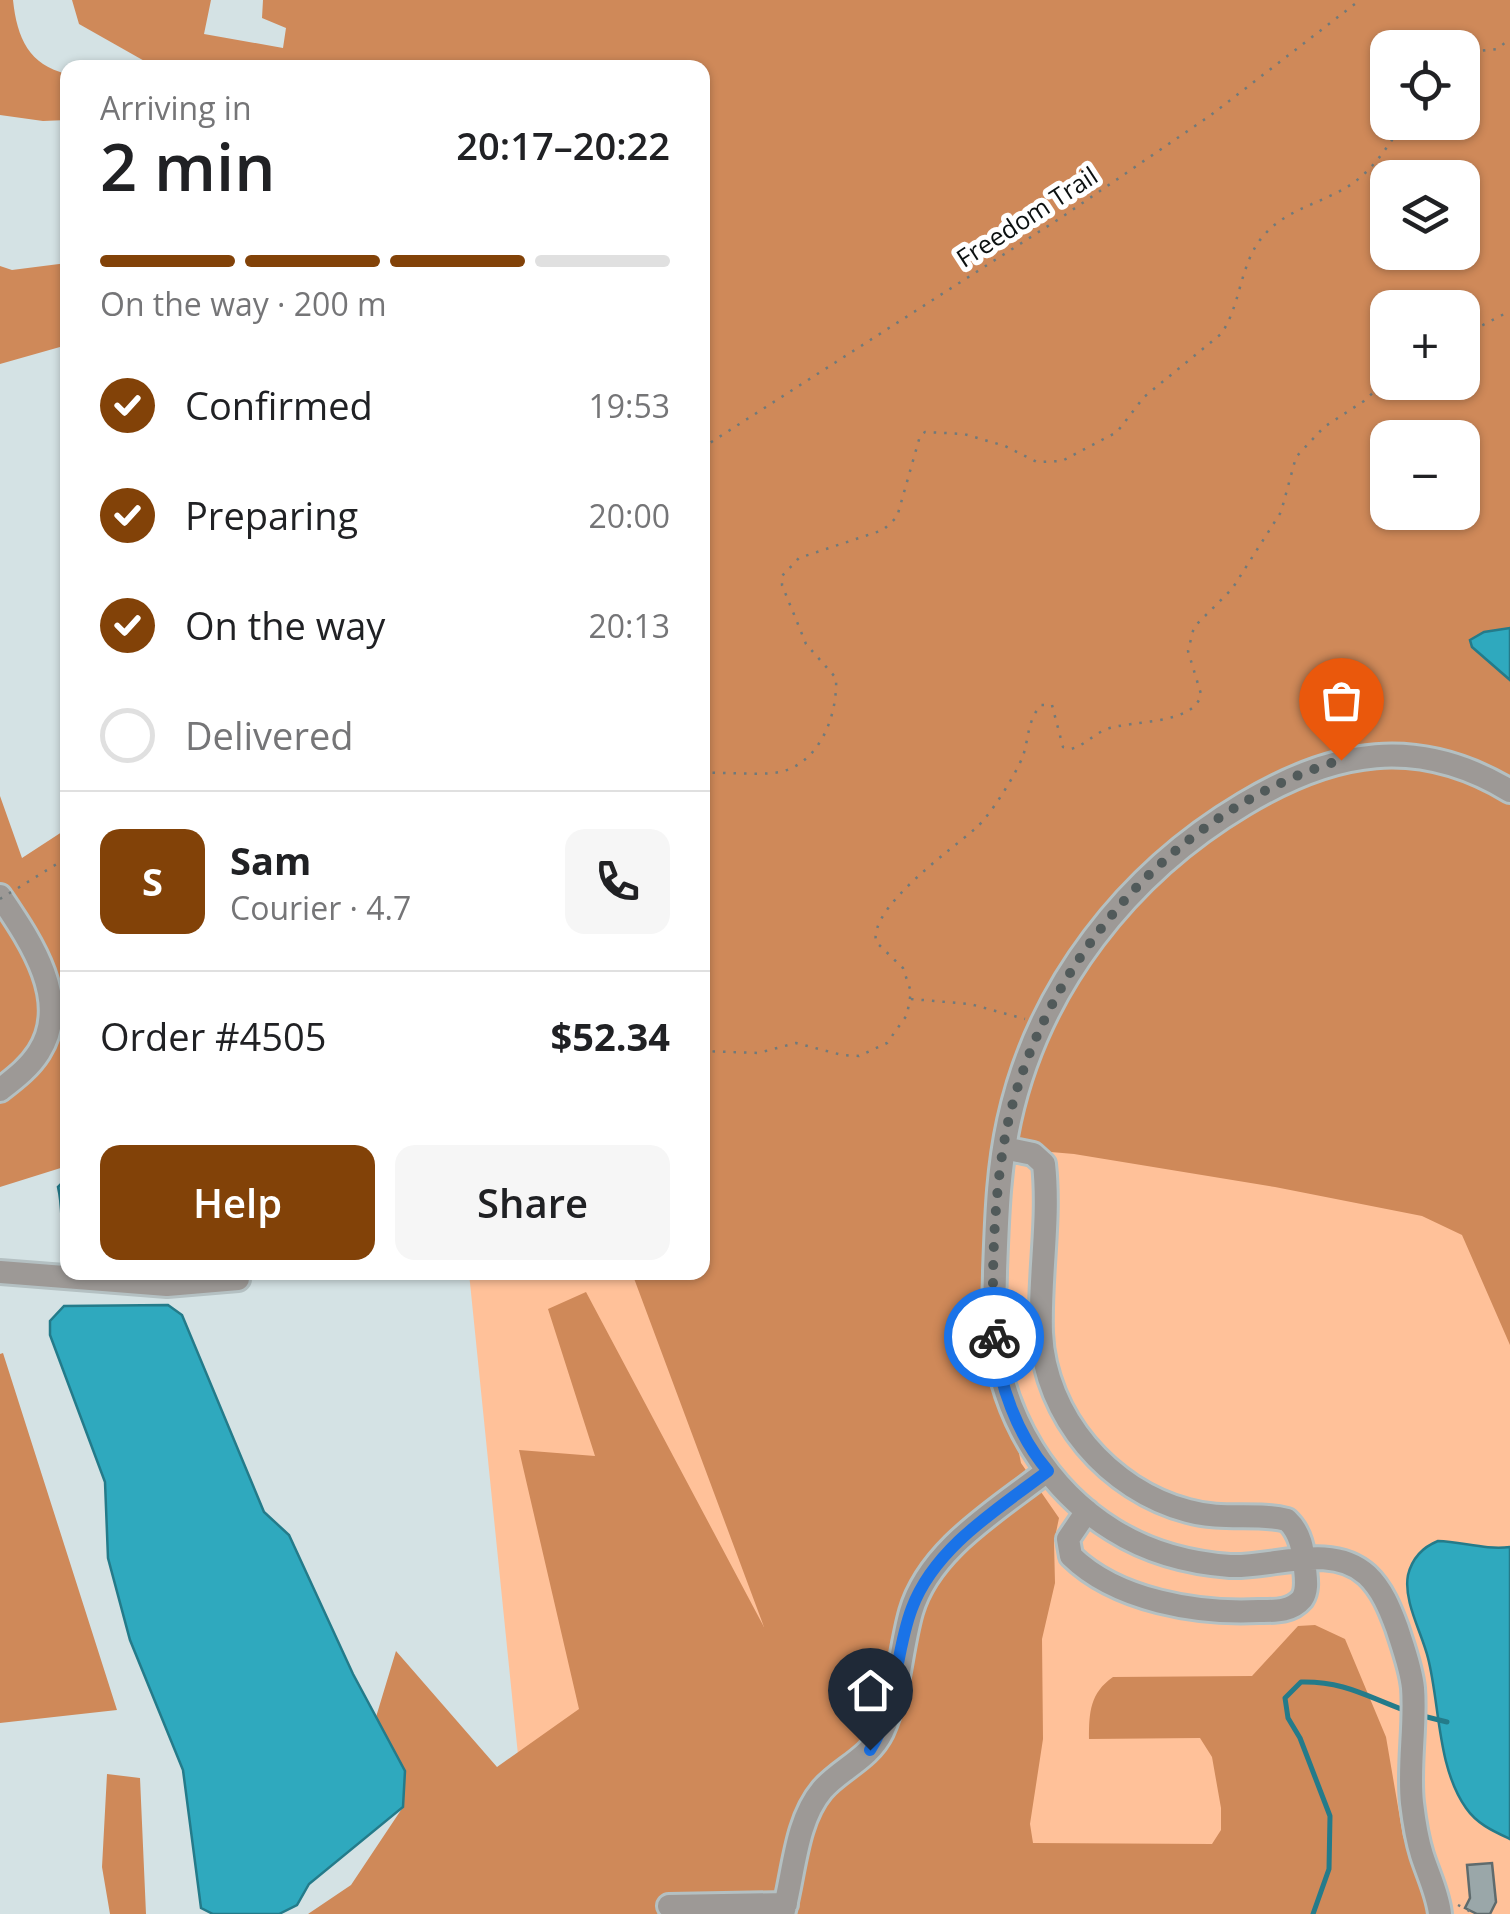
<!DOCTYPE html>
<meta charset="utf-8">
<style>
body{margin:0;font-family:"Open Sans",sans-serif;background:#f6f6f6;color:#202124;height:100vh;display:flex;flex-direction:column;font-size:38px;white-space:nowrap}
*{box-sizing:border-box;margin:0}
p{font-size:32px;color:#757577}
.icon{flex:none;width:55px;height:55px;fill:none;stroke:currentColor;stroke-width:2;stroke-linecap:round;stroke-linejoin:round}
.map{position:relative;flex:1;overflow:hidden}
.side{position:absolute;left:60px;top:60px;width:650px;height:1220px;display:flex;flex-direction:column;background:#fff;border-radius:20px;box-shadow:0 2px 8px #0004}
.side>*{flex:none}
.buttons{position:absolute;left:1370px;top:30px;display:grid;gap:20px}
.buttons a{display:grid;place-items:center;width:110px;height:110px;border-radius:20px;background:#fff;box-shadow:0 2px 8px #0004;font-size:50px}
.pin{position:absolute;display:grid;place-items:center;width:85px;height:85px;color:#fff;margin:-102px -42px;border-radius:50% 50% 50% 0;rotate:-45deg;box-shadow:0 0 10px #0007}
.pin .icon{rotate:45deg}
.courier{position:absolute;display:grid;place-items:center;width:100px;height:100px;margin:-50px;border:8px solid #1a73e8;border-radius:50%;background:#fff;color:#222;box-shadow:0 2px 12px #0007}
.summary em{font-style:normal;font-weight:600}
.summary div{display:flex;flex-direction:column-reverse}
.summary{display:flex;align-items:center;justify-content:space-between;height:170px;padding:0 40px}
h1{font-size:65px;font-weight:600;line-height:75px}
.bar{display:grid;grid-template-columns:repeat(4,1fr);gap:15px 10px;align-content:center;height:120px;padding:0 40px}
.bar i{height:12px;border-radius:8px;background:#e0e0e0}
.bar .active{background:#824208}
.bar p{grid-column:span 4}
.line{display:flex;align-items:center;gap:25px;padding:0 40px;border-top:2px solid #e0e0e0}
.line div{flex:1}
.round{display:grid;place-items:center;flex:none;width:105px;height:105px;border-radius:20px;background:#f6f6f6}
ol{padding:0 40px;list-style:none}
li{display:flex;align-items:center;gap:30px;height:110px}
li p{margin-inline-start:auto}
li .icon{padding:10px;border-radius:50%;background:#824208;color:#fff;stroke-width:4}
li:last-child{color:#757577}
li i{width:55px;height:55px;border:5px solid #e0e0e0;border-radius:50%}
.action{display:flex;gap:20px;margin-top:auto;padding:20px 40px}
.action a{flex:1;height:115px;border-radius:20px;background:#824208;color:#fff;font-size:40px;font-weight:600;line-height:115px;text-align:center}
.action a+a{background:#f6f6f6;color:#202124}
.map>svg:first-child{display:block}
.green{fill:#ffc199;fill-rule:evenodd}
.forest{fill:#cf8959;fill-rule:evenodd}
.water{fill:#2fa9be;stroke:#247b8a;stroke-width:2.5}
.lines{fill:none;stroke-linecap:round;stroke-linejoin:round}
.stream{stroke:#247b8a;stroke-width:5}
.building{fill:#9aa7a9;stroke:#5f6b6d;stroke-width:2.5}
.minor-casing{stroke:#b4c0c2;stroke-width:28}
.path{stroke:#707a7b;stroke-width:2.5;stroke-dasharray:2.5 8;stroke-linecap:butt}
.minor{stroke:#9d9996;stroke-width:22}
.path-bridge{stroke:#707a7b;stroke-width:2.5;stroke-dasharray:2.5 8;stroke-linecap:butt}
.done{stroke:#515a5a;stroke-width:10;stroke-dasharray:0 18}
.route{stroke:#1a73e8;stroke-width:12}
.labels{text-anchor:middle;stroke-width:10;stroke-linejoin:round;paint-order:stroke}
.street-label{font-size:25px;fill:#0b1010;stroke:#fff}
</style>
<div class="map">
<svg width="1510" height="1914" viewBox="0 0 1510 1914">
<rect width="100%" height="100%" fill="#d4e2e4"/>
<path class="green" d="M 1510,0 L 1510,1914 L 528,1914 L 529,1863 L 469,1273 L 702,1272 L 1273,78 ZM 1388,48 L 1462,48 L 1462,122 L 1388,122 ZM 1388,178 L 1462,178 L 1462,252 L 1388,252 ZM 1388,308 L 1462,308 L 1462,382 L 1388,382 ZM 1388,438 L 1462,438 L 1462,512 L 1388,512 Z"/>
<path class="forest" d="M 0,0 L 13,0 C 17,38 29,65 67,74 L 67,120 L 43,121 L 0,115 Z
M 72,0 L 211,0 L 204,34 L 283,48 L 286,28 L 262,18 L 263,0 L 1510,0 L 1510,628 L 1484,632 L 1472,647 L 1510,680 L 1510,1345 L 1462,1235 L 1422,1216 L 1275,1187 L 1074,1154 L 1004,1148 L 997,1202 L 1008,1400 L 1021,1463 L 1059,1518 L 1054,1542 L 1055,1583 L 1042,1639 L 1043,1739 L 1030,1824 L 1033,1843 L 1212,1844 L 1221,1830 L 1221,1808 L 1212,1757 L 1200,1738 L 1089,1739 C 1089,1712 1090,1693 1113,1677 L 1252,1676 L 1298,1626 L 1315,1625 L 1345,1639 L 1386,1737 L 1403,1836 L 1428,1914 L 308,1914 L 351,1885 L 403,1807 L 405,1771 L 376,1717 L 396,1651 L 497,1767 L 579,1709 L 519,1450 L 595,1456 L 548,1309 L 586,1292 L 764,1627 L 632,1273 L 702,1272 L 702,68 L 155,67 L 79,24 ZM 1388,48 L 1462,48 L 1462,122 L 1388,122 ZM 1388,178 L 1462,178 L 1462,252 L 1388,252 ZM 1388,308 L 1462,308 L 1462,382 L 1388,382 ZM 1388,438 L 1462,438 L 1462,512 L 1388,512 Z
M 67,263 L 67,345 L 0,364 L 0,266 L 12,270 Z
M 0,796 L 22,858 L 68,828 L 67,1166 L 0,1187 Z
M 3,1353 L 117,1710 L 0,1723 L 0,1354 Z
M 107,1774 L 140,1778 L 146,1914 L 110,1914 L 102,1867 Z"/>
<path class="water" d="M 1510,628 L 1510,680 L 1472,647 L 1470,640 L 1484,632 Z
M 67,1178 L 67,1258 C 59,1235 64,1212 58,1187 Z
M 168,1305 L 182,1315 L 264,1512 L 289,1535 L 353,1674 L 405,1771 L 403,1807 L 309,1884 L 297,1905 L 279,1914 L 213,1914 L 201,1908 L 183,1770 L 130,1640 L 108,1558 L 105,1482 L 50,1335 L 50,1321 L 64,1306 Z
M 1438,1541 C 1463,1542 1485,1550 1510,1547 L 1510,1839 C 1493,1831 1477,1824 1466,1808 C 1437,1767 1440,1705 1428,1658 C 1422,1633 1403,1601 1408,1575 C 1412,1559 1423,1547 1438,1541 Z"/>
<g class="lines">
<path class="stream" d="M 1419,1715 L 1447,1722
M 1313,1914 L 1329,1869 L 1330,1816 L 1300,1738 L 1288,1718 L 1285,1698 L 1301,1682 C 1343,1681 1366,1696 1404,1710"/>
</g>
<path class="building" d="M 1492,1863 L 1496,1902 L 1490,1914 L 1477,1914 L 1465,1908 L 1470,1898 L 1467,1865 Z"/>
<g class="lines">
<defs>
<path id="minor" d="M 0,896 C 29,939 72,1000 39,1052 C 29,1068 14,1079 0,1090
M 1004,1148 L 1033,1154 L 1044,1164 C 1050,1220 1039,1277 1041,1333 C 1045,1417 1109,1490 1188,1511 C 1223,1521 1257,1512 1287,1520 C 1301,1533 1303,1550 1305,1569 C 1306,1579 1308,1590 1302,1599 C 1291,1612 1275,1611 1259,1611 C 1198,1614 1117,1601 1071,1556 L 1068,1539 L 1087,1511
M 0,1272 L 167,1285 L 238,1279
M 669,1906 L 786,1904
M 783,1914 C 794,1875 795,1822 822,1790 C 840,1769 869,1759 882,1732 C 899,1695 900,1651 911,1612 C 929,1549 999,1509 1047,1471
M 1440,1914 C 1438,1894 1428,1874 1422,1855 C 1417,1839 1414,1820 1412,1803 C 1408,1765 1416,1726 1413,1688 C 1411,1668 1403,1647 1397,1628 C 1390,1609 1382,1589 1367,1575 C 1331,1542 1273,1568 1230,1566 C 1188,1563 1148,1552 1113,1530 C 1047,1489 1004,1418 995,1341 C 992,1318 995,1294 995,1271 C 997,1220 998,1171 1009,1121 C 1038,987 1128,873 1244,804 C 1334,750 1417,735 1510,791"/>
</defs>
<use href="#minor" class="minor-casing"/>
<path class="path" d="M 1462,53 L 1497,49 L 1510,39
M 1462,329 L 1477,328 L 1510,311
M 702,448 L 1062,217 L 1211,115 L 1360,0
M 702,773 C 726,772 750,775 773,773 C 817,769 838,718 836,678 L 806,644 L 782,585 L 782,576 L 799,558 L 883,530 L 897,517 L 920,436 L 925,432 L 964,434 L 1005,446 L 1037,462 L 1062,461 L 1117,432 L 1144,397 L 1221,334 C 1242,304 1239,262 1265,234 C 1286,210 1321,203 1347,187 C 1372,172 1388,146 1404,122
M 18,888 L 68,857
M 911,999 L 970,1004 L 1025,1019
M 702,1051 L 758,1053 L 796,1043 L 842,1055 L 859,1056 L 887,1043 L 907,1015 L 911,992 L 903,968 L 876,942 C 869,907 951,850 976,828 C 990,816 1016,774 1023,756 C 1029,738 1027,721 1041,705 L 1052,705 L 1063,747 L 1071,749 C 1085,745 1094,734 1107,729 C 1132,720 1195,725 1201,694 L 1188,651 L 1194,627 L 1232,589 L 1281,512 L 1296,457 L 1324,427 L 1364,401 L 1388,379
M 1458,1905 L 1475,1914"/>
<use href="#minor" class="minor"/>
<path class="path-bridge" d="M 0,899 L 16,889"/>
</g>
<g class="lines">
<path class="done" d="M 994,1337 C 991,1271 994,1183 1009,1118 C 1049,953 1178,809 1341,760"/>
<path class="route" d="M 870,1750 C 898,1707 894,1655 912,1608 C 935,1547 998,1509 1048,1471 C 1017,1435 999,1384 994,1337"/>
</g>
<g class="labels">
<g class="street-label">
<text transform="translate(1027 217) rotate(-33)" y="9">Freedom Trail</text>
</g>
</g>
</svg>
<div class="buttons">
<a><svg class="icon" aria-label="locate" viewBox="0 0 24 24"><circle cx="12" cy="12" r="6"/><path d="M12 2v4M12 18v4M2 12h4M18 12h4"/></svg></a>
<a><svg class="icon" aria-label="layers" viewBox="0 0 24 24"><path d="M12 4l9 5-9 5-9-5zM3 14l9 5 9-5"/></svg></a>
<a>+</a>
<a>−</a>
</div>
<div class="pin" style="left:1341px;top:760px;background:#ea580c"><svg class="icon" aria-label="bag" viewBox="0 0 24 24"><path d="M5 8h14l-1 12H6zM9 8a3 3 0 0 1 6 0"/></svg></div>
<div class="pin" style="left:870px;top:1750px;background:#1f2937"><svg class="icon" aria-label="home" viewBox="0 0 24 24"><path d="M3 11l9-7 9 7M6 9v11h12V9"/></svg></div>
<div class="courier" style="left:994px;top:1337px"><svg class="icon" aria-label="bike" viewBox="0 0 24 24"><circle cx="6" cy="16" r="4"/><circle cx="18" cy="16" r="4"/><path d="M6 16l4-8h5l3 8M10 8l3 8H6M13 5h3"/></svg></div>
<section class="side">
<div class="summary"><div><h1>2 min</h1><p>Arriving in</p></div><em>20:17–20:22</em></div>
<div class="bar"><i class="active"></i><i class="active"></i><i class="active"></i><i></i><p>On the way · 200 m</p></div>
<ol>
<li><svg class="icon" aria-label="check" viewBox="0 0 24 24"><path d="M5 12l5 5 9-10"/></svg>Confirmed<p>19:53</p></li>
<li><svg class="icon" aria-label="check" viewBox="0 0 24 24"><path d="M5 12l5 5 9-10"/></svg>Preparing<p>20:00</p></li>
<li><svg class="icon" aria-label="check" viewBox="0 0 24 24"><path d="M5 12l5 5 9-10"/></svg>On the way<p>20:13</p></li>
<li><i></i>Delivered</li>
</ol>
<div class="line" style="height:180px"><b class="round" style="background:#824208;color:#fff">S</b><div><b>Sam</b><p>Courier · 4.7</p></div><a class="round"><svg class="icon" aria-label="phone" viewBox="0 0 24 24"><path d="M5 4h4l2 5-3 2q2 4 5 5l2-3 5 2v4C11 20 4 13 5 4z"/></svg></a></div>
<div class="line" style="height:130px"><div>Order #4505</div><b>$52.34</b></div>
<div class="action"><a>Help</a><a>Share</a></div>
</section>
</div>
